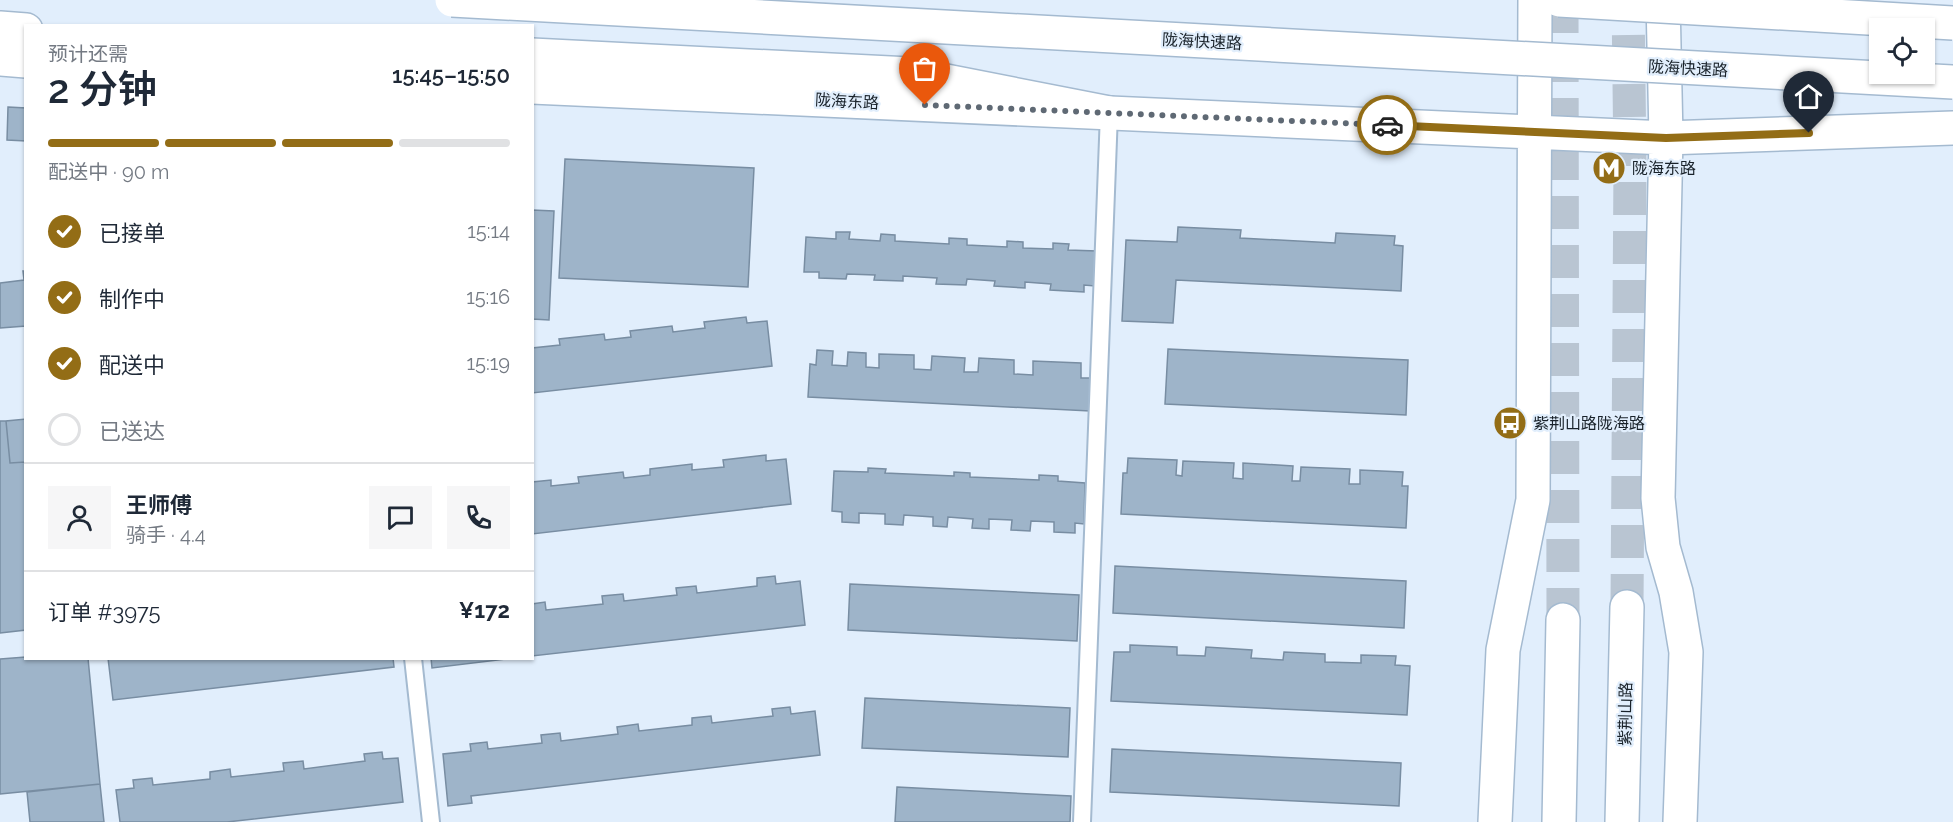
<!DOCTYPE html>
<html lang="zh">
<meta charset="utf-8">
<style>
body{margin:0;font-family:Raleway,"Noto Sans SC",sans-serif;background:#f6f6f7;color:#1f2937;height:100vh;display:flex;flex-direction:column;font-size:22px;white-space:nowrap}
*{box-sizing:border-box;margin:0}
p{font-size:20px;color:#747a83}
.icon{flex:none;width:33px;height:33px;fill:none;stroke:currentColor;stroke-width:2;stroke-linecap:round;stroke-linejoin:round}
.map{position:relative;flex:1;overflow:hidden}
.sheet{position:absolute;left:24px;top:24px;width:510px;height:636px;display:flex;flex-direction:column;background:#fff;border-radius:0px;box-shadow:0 2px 4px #0004}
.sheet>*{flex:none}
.fabs{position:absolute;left:1869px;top:18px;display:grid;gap:12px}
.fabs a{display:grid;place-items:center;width:66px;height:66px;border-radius:0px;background:#fff;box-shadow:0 2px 4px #0004;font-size:30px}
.pin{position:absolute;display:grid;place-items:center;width:51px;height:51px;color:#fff;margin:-62px -26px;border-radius:50% 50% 50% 0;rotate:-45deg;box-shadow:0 0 6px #0007}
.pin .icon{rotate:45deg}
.courier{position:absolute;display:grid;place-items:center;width:60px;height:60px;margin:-30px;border:4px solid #936d16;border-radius:50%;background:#fff;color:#222;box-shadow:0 2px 8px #0007}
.summary em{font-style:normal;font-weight:600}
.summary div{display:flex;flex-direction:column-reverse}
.summary{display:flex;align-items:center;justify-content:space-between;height:102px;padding:0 24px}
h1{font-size:39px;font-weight:600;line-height:45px}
.bar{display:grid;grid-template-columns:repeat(4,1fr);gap:9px 6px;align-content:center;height:72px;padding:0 24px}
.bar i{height:8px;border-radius:4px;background:#e0e1e3}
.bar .current{background:#936d16}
.bar p{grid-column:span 4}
.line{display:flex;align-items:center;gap:15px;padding:0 24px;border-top:2px solid #e0e1e3}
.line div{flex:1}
.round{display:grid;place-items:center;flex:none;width:63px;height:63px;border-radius:0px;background:#f6f6f7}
ol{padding:0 24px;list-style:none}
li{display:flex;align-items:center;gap:18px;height:66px}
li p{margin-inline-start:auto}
li .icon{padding:6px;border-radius:50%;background:#936d16;color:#fff;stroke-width:4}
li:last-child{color:#747a83}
li i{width:33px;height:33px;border:3px solid #e0e1e3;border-radius:50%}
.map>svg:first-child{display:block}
.building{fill:#9eb4c9;stroke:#788da2;stroke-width:1.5}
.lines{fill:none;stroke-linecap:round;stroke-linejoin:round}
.primary-tunnel{stroke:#b9c5d2;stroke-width:33;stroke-dasharray:33 16;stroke-linecap:butt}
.lane-casing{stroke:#a4bad0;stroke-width:20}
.secondary-casing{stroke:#a4bad0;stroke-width:36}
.primary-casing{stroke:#a4bad0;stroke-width:36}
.highway-casing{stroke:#a4bad0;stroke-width:36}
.lane{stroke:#fff;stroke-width:16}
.secondary{stroke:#fff;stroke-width:33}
.primary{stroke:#fff;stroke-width:33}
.highway{stroke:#fff;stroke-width:33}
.highway-bridge-casing{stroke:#a4bad0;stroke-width:36;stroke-linecap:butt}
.highway-bridge{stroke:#fff;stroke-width:33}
.done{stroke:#5f6974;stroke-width:6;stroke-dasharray:0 10.8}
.route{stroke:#936d16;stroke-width:8}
.labels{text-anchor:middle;stroke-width:4.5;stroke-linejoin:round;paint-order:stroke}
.street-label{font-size:16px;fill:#19222a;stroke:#e1eefc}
.poi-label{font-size:16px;fill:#19222a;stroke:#e1eefc;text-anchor:start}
</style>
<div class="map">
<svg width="1953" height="822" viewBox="0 0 1953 822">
<rect width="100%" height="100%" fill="#e1eefc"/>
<path class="building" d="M 8,107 L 26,108 L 26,141 L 7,140 Z
M 565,159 L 754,168 L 748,287 L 559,278 Z
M 532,210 L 554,211 L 549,320 L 532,319 Z
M 1178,227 L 1241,230 L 1240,238 L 1335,243 L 1336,233 L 1395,236 L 1394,245 L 1403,246 L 1401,291 L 1176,280 L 1173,323 L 1122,321 L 1126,240 L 1177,242 Z
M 836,232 L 850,232 L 849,239 L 880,241 L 881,234 L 895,235 L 895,241 L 949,244 L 949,238 L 967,239 L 967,245 L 1007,247 L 1007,241 L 1023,242 L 1023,248 L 1053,249 L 1053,243 L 1069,244 L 1068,250 L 1097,251 L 1095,286 L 1084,285 L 1084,292 L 1050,290 L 1051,284 L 1025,282 L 1025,288 L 994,286 L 995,281 L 967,279 L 966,285 L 936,284 L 937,278 L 903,276 L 903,281 L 874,280 L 875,275 L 847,274 L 846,279 L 819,278 L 819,272 L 804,272 L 806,237 L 836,239 Z
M 23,271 L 26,271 L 26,326 L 0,328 L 0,283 L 24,280 Z
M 746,317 L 747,323 L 767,321 L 772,366 L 532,393 L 532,348 L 560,345 L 559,339 L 604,334 L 605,340 L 631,337 L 630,331 L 672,326 L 673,332 L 705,328 L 704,322 Z
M 1168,349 L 1408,360 L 1406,415 L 1165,404 Z
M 817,350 L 833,351 L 832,365 L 847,366 L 848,352 L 866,353 L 866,367 L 879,368 L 879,354 L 914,355 L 914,369 L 931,370 L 932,356 L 965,358 L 964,372 L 978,372 L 979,358 L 1014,360 L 1014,374 L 1033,375 L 1033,361 L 1081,363 L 1081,378 L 1092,378 L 1090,411 L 808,397 L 810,364 L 816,365 Z
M 26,419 L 26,462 L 10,463 L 6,421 Z
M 0,421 L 6,421 L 10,463 L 26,462 L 26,630 L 0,633 Z
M 766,455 L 766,461 L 786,459 L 791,504 L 532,534 L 532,482 L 551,480 L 551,486 L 579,483 L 578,477 L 623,472 L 624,478 L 650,475 L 650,469 L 692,464 L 692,470 L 724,467 L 723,460 Z
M 1128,458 L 1177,460 L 1176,475 L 1182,476 L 1183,461 L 1234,463 L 1233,478 L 1243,479 L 1243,463 L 1293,466 L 1292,481 L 1300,481 L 1301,467 L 1350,469 L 1349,484 L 1360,484 L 1360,470 L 1403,472 L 1402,486 L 1408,486 L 1406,528 L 1121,514 L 1123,473 L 1127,473 Z
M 868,468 L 886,469 L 885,473 L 954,476 L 954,472 L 970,473 L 970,477 L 1039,480 L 1039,475 L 1058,476 L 1058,481 L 1085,483 L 1084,524 L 1075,523 L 1075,533 L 1054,532 L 1054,522 L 1031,521 L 1030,531 L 1011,530 L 1012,520 L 989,519 L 989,529 L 972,528 L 973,519 L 948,517 L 947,527 L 933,526 L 933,517 L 904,515 L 903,525 L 885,524 L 885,514 L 859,513 L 859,523 L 842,522 L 842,512 L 832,511 L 834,471 L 868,472 Z
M 1115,566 L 1406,581 L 1404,628 L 1113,613 Z
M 775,576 L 776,584 L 800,581 L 805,625 L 532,656 L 532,604 L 545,602 L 546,610 L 603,604 L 602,596 L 623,594 L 624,601 L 677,595 L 676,588 L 696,586 L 697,593 L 757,586 L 757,578 Z
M 850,584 L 1079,595 L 1077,641 L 848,630 Z
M 1130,645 L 1177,647 L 1177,655 L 1205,656 L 1206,647 L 1252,650 L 1251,658 L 1283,660 L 1284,652 L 1325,654 L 1325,662 L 1361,663 L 1361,655 L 1396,656 L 1395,665 L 1410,666 L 1407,715 L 1111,701 L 1114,652 L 1130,652 Z
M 26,657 L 88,658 L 100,784 L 0,794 L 0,659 Z
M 108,658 L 393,658 L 394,667 L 113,700 Z
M 431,658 L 514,658 L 432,668 Z
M 865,698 L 1070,708 L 1068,757 L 862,748 Z
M 790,707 L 791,714 L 815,711 L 820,755 L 471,796 L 472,803 L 448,806 L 443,754 L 471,751 L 470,744 L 487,742 L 488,749 L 542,743 L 541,735 L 560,733 L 561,741 L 618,734 L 617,727 L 638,724 L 639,731 L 692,725 L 692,718 L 711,716 L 712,723 L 773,716 L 772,709 Z
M 1112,749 L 1401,763 L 1399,806 L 1110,792 Z
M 382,752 L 383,759 L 398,758 L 403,802 L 227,822 L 120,822 L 116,790 L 134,788 L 133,780 L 152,778 L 153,785 L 210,779 L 210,772 L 230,769 L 231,777 L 284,771 L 283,763 L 303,761 L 304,769 L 365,761 L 364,754 Z
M 100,784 L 104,822 L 30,822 L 27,792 Z
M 897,787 L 1071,796 L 1070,822 L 895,822 Z"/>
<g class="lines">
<path class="primary-tunnel" d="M 1562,0 L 1563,620
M 1627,607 L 1630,165 L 1628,0"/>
<defs>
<path id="lane" d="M 413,658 L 431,822
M 1082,822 L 1109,113"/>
<path id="secondary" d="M 1663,0 L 1666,138 L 1658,498 L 1663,547 L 1676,592 L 1686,652 L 1680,822
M 0,59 L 26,61
M 532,87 L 1666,138 L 1953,128
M 1495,822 L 1503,650 L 1533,500 L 1535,0"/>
<path id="primary" d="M 1559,822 L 1563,620
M 1622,822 L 1627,607"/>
<path id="highway" d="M 0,28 L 26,30
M 532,55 L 910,74 L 1109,113"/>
</defs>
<use href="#lane" class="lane-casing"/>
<use href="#secondary" class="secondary-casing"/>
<use href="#primary" class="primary-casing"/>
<use href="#highway" class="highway-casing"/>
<use href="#lane" class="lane"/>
<use href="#secondary" class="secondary"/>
<use href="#primary" class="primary"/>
<use href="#highway" class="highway"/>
<defs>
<path id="highway-bridge" d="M 452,0 L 1953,82
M 1559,0 L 1953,23"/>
</defs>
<use href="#highway-bridge" class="highway-bridge-casing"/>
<use href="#highway-bridge" class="highway-bridge"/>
</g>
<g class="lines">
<path class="done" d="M 925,105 L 1387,125"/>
<path class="route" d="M 1387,125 L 1666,138 L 1809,133"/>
</g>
<defs>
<symbol id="metro-disc" viewBox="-11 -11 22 22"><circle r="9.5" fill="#936d16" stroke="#e1eefc"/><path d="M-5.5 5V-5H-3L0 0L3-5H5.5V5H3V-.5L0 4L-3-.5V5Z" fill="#fff"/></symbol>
<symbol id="bus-disc" viewBox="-11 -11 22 22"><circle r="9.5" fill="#936d16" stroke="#e1eefc"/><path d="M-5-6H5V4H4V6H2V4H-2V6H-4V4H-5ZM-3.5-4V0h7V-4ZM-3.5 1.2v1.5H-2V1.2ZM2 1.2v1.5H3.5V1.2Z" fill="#fff"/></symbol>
</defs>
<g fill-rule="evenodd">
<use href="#metro-disc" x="1590" y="149" width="38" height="38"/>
<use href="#bus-disc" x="1491" y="404" width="38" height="38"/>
</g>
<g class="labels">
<g class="street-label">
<text transform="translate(1202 41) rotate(3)" y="6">陇海快速路</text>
<text transform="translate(1688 68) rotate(3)" y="6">陇海快速路</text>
<text transform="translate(847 101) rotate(3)" y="6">陇海东路</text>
<text transform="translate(1625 714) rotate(-89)" y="6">紫荆山路</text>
</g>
<g class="poi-label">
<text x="1632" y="174">陇海东路</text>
<text x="1533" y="429">紫荆山路陇海路</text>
</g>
</g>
</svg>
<div class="fabs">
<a><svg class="icon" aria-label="locate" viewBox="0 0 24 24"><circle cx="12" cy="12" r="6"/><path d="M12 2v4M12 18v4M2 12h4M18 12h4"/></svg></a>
</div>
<div class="pin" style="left:925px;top:105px;background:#ea580c"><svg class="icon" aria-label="bag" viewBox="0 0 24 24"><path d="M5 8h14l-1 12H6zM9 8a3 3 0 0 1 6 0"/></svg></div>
<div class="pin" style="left:1809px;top:133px;background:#1f2937"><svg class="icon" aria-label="home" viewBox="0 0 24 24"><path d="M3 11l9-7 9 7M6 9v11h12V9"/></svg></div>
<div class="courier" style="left:1387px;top:125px"><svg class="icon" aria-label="car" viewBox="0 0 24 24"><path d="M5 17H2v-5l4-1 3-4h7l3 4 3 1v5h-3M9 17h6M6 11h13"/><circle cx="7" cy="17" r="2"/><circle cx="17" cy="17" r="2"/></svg></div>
<section class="sheet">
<div class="summary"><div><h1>2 分钟</h1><p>预计还需</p></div><em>15:45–15:50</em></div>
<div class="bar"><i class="current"></i><i class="current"></i><i class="current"></i><i></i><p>配送中 · 90 m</p></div>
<ol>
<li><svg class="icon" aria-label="check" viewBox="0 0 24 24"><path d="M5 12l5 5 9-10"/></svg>已接单<p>15:14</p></li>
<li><svg class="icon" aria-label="check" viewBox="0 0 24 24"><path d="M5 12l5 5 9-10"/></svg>制作中<p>15:16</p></li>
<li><svg class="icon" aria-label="check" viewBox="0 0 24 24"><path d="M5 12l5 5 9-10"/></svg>配送中<p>15:19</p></li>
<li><i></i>已送达</li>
</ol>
<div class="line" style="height:108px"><a class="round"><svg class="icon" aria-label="person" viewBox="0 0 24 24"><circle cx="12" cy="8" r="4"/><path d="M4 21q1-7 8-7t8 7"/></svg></a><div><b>王师傅</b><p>骑手 · 4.4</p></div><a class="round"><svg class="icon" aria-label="chat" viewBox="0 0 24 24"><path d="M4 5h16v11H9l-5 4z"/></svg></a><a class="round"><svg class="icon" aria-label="phone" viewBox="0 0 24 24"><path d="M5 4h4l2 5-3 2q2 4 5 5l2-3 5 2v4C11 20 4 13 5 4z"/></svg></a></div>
<div class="line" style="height:78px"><div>订单 #3975</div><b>¥172</b></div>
</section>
</div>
